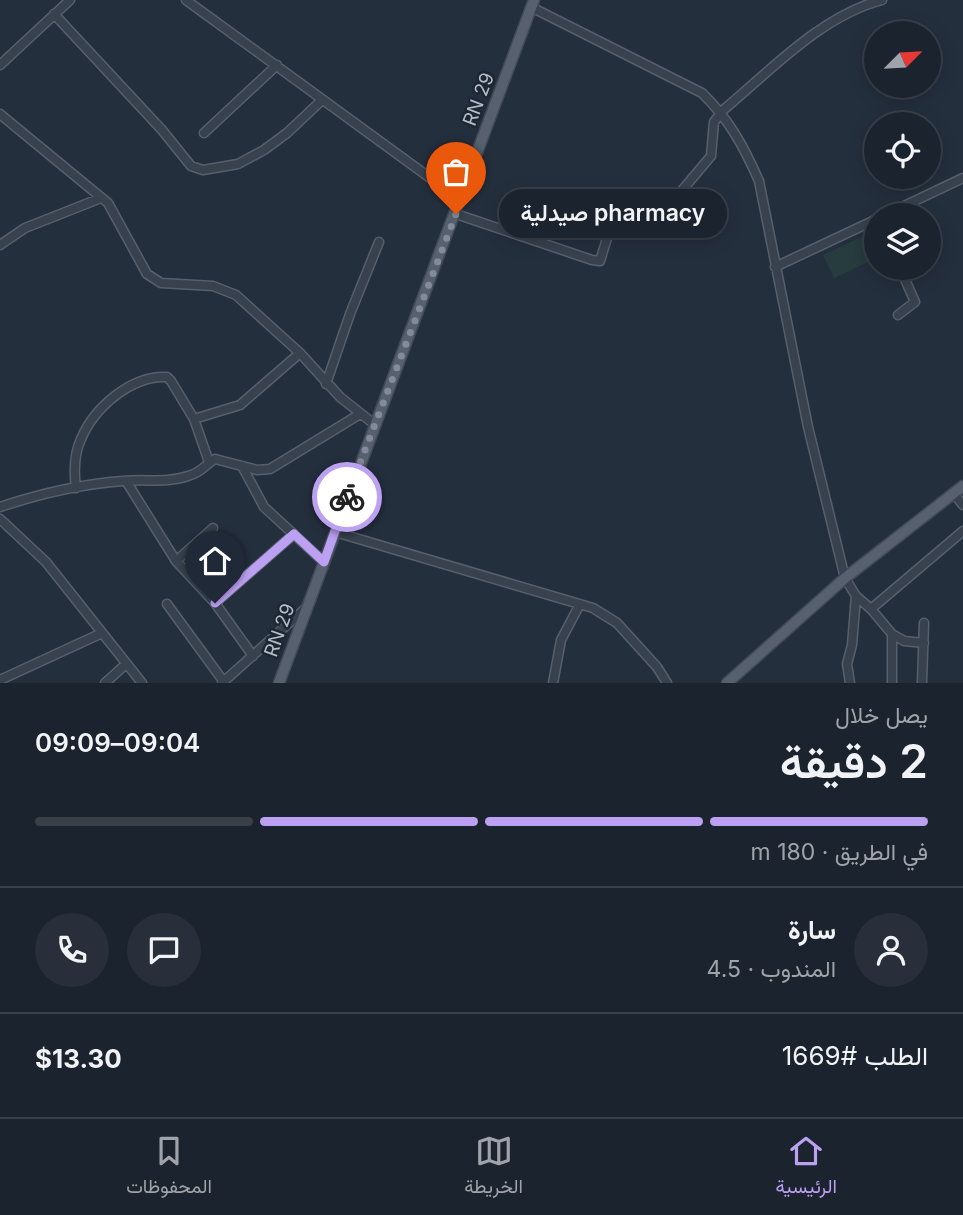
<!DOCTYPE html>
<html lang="ar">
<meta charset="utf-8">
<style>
body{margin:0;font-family:Inter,Vazirmatn,sans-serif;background:#282f3a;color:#f1f3f6;direction:rtl;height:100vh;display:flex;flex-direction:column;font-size:26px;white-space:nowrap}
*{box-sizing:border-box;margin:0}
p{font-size:23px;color:#a0a4aa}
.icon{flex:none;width:38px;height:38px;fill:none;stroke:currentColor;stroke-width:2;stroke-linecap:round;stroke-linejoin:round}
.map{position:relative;height:683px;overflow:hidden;direction:ltr}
.drawer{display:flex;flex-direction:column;background:#1b232e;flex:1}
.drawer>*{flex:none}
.needle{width:46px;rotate:66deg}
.buttons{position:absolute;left:864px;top:21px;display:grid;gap:14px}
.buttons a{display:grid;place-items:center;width:77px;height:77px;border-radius:50%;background:#1b232e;box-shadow:0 4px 18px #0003,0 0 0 2px #39404a;font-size:35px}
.pin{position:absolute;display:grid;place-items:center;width:60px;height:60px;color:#fff;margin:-72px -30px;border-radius:50% 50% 50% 0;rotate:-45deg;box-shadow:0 0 7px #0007}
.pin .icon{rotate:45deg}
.courier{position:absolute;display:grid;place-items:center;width:70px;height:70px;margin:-35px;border:5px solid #bca0f2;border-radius:50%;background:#fff;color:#222;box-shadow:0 2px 9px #0007}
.bubble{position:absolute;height:49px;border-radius:24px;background:#1b232e;box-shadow:0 4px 18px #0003,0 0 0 2px #39404a;font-size:23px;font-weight:600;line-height:49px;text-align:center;direction:rtl}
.head em{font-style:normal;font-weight:600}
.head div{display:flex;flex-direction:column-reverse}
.head{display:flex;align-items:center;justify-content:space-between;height:119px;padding:0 35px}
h1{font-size:46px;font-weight:600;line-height:52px}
.bar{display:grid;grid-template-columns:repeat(4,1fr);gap:10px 7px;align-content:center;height:84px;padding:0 35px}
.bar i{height:9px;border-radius:5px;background:#39404a}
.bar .active{background:#bca0f2}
.bar p{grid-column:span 4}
.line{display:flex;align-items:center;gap:18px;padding:0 35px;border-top:2px solid #39404a}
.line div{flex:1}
.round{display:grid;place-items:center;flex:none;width:74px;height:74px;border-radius:37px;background:#282f3a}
.tabs{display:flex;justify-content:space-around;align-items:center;height:98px;border-top:2px solid #39404a;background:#1b232e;font-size:19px;color:#a0a4aa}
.tabs a{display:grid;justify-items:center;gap:4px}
.tabs .active{color:#bca0f2}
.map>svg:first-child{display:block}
.green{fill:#263c3f}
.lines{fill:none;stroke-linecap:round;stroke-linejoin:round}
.minor-casing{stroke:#565f6c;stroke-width:11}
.major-casing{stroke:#414a57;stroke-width:13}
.minor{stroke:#38414e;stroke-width:8}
.major{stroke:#56606e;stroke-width:10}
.done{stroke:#828b98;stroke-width:7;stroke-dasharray:0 12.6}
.route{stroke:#bca0f2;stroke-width:9}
.labels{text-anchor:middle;stroke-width:5;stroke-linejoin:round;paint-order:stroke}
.street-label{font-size:19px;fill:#b4bcc9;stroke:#1d2633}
</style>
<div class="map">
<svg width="963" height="683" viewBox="0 0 963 683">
<rect width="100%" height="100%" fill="#242f3e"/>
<path class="green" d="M 872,232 L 877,243 L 877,258 L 834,278 L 823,255 Z"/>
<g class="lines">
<defs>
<path id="minor" d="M 186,0 L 459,199
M 531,7 L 702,93 C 729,119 744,147 759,181 L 808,427 L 845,578 L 856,596 L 871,609 L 892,634 L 892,683
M 54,14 L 162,130 L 191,166 L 203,170 L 238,164 L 264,150 L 287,133 L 322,100
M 0,65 L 70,0
M 0,114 L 108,203 L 147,274 L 161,283 L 213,286 L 236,295 L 300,353 L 340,397 L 374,424
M 204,133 L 277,65
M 456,214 L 592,260 L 600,261 L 608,235 L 648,226 L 657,220 L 711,156 L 714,122 L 722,111 C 769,72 822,15 882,0
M 885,215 L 963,178
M 0,245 L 25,228 L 101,198
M 775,267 L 877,219
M 898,315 L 915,302 L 900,268
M 326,384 L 350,314 L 379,242
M 194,419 L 240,405 L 300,353
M 242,466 L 264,507 L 324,562
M 126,481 L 176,561 L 215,603 L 253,656
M 76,488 C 74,473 74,454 81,439 C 94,408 131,375 167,377 L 171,381 L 194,419 L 209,462
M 954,494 L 963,505
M 0,507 C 39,494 82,484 123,481 C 144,479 168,483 188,476 C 203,472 204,465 215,459 L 257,470 L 270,469 L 360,414
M 0,519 L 46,562 L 142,683
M 335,532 L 593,608 L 617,623 L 657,667 L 667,683
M 176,561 L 213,528
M 215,603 L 294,534
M 167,604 L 224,682
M 871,609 L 963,531
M 892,634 L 904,641 L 924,643
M 0,680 L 102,633
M 105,683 L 126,664
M 222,683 L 307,607
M 553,683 L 561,640 L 580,604
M 850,683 L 847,664 L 852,645 L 856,596
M 922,683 L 924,623"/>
<path id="major" d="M 279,683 L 534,0
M 727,683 L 845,578 L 963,486"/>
</defs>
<use href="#minor" class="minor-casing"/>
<use href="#major" class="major-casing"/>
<use href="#minor" class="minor"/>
<use href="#major" class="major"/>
</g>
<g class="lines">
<path class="done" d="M 347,497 L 456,214"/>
<path class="route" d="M 215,603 L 294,534 L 324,562 L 347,497"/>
</g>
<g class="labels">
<g class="street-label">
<text transform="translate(478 99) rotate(-69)" y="7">RN 29</text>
<text transform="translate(279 630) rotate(-70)" y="7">RN 29</text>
</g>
</g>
</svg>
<div class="buttons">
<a><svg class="needle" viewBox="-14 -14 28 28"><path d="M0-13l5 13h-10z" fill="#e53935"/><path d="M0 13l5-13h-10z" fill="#a0a4aa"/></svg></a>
<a><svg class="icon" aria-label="locate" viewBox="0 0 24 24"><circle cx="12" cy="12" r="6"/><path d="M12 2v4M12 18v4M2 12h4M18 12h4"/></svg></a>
<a><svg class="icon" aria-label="layers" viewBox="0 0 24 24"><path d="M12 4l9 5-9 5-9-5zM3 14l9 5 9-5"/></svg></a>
</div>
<div class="pin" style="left:456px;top:214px;background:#ea580c"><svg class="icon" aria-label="bag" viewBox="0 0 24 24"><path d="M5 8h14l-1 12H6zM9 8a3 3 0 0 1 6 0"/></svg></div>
<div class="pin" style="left:215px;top:603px;background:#1f2937"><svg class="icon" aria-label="home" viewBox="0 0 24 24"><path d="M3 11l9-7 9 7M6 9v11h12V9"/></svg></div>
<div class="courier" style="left:347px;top:497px"><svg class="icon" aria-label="bike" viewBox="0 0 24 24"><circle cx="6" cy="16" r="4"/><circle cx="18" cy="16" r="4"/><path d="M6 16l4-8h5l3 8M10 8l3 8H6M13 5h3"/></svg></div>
<div class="bubble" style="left:499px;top:189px;width:228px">pharmacy صيدلية</div>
</div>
<section class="drawer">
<div class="head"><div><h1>2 دقيقة</h1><p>يصل خلال</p></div><em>09:04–09:09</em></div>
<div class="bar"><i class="active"></i><i class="active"></i><i class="active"></i><i></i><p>في الطريق · 180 m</p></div>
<div class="line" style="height:126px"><a class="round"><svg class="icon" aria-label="person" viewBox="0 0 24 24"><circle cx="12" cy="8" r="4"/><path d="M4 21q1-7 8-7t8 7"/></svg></a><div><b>سارة</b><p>المندوب · 4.5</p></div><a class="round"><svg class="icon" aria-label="chat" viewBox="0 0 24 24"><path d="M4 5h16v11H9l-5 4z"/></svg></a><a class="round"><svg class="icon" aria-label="phone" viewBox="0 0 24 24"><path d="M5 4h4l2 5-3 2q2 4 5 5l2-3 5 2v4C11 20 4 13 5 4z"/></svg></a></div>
<div class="line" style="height:91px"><div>الطلب #1669</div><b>$13.30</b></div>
</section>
<nav class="tabs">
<a class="active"><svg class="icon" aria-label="home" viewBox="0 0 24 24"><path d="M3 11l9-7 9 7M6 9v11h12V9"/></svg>الرئيسية</a>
<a><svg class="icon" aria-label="map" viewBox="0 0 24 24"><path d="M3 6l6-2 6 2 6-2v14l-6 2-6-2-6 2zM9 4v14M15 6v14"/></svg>الخريطة</a>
<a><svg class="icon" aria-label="saved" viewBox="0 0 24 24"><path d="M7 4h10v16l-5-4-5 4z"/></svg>المحفوظات</a>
</nav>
